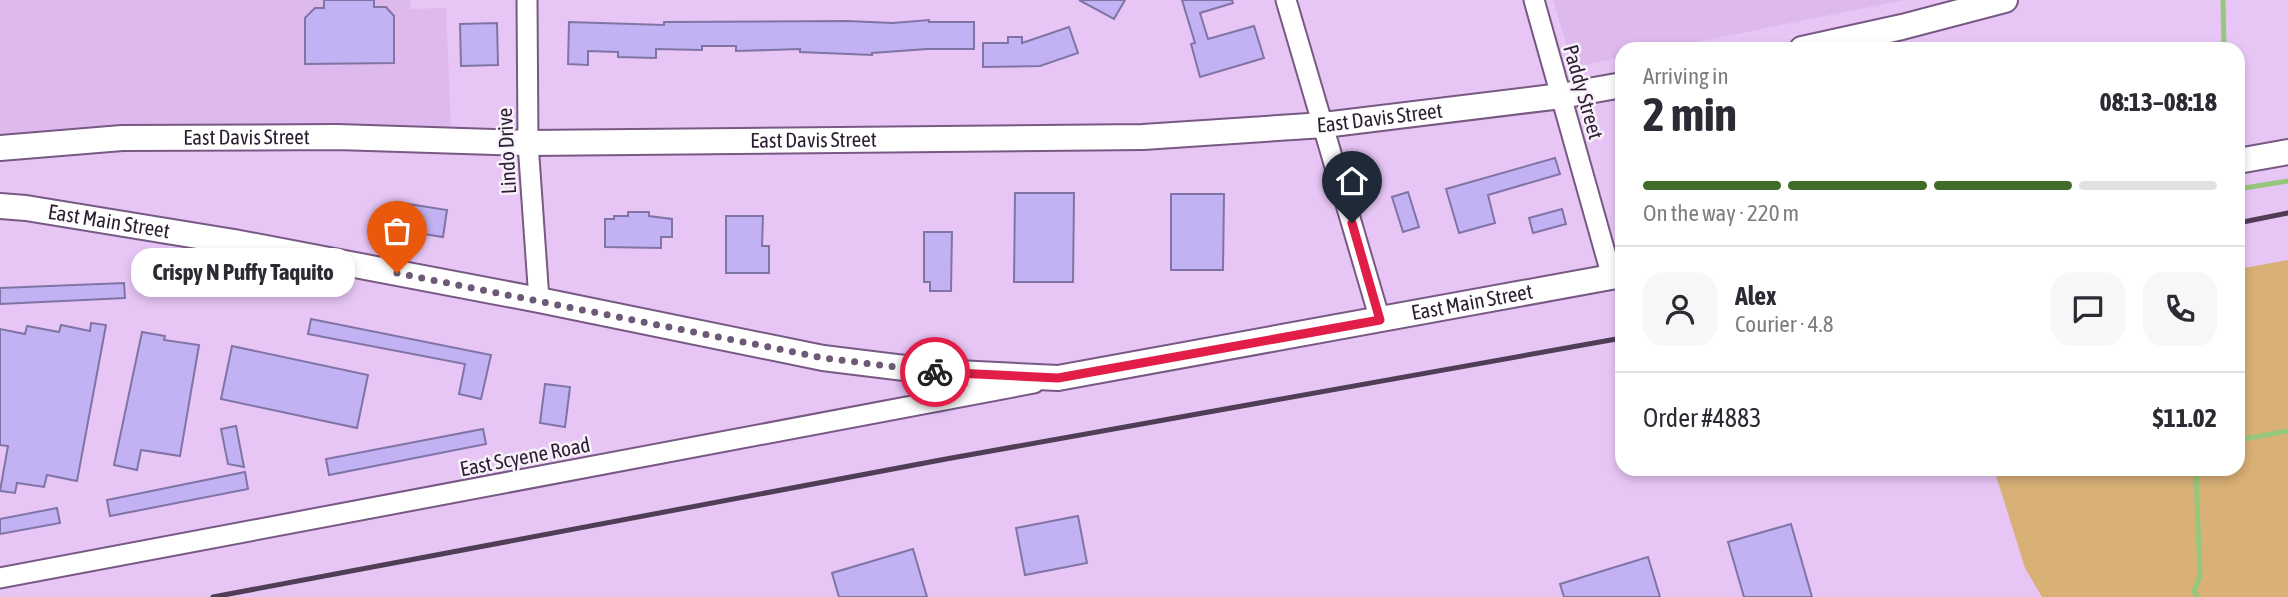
<!DOCTYPE html>
<meta charset="utf-8">
<style>
body{margin:0;font-family:"Asap Condensed",sans-serif;background:#f7f7f7;color:#2b2b33;height:100vh;display:flex;flex-direction:column;font-size:26px;white-space:nowrap}
*{box-sizing:border-box;margin:0}
p{font-size:23px;color:#7c7c81}
.icon{flex:none;width:38px;height:38px;fill:none;stroke:currentColor;stroke-width:2;stroke-linecap:round;stroke-linejoin:round}
.map{position:relative;flex:1;overflow:hidden}
.drawer{position:absolute;left:1615px;top:42px;width:630px;height:434px;display:flex;flex-direction:column;background:#fff;border-radius:21px;box-shadow:0 4px 10px #0003}
.drawer>*{flex:none}
.pin{position:absolute;display:grid;place-items:center;width:60px;height:60px;color:#fff;margin:-72px -30px;border-radius:50% 50% 50% 0;rotate:-45deg;box-shadow:0 0 7px #0007}
.pin .icon{rotate:45deg}
.courier{position:absolute;display:grid;place-items:center;width:70px;height:70px;margin:-35px;border:5px solid #e11d48;border-radius:50%;background:#fff;color:#222;box-shadow:0 2px 9px #0007}
.bubble{position:absolute;height:49px;border-radius:21px;background:#fff;box-shadow:0 4px 10px #0003;font-size:23px;font-weight:700;line-height:49px;text-align:center}
.overview em{font-style:normal;font-weight:700}
.overview div{display:flex;flex-direction:column-reverse}
.overview{display:flex;align-items:center;justify-content:space-between;height:119px;padding:0 28px}
h1{font-size:46px;font-weight:700;line-height:52px}
.bar{display:grid;grid-template-columns:repeat(4,1fr);gap:10px 7px;align-content:center;height:84px;padding:0 28px}
.bar i{height:9px;border-radius:5px;background:#e1e1e2}
.bar .active{background:#416b28}
.bar p{grid-column:span 4}
.line{display:flex;align-items:center;gap:18px;padding:0 28px;border-top:2px solid #e1e1e2}
.line div{flex:1}
.round{display:grid;place-items:center;flex:none;width:74px;height:74px;border-radius:21px;background:#f7f7f7}
.map>svg:first-child{display:block}
.built{fill:#ddb9ee}
.green{fill:#d9b075}
.lines{fill:none;stroke-linecap:round;stroke-linejoin:round}
.stream{stroke:#96c87c;stroke-width:5}
.building{fill:#c2b2f3;stroke:#8074a5;stroke-width:2}
.minor-casing{stroke:#775983;stroke-width:23}
.major-casing{stroke:#775983;stroke-width:28}
.minor{stroke:#fff;stroke-width:19}
.major{stroke:#fff;stroke-width:24}
.rail{stroke:#4f3e56;stroke-width:5}
.done{stroke:#6d5976;stroke-width:7;stroke-dasharray:0 12.6}
.route{stroke:#e11d48;stroke-width:9}
.labels{text-anchor:middle;stroke-width:5;stroke-linejoin:round;paint-order:stroke}
.street-label{font-size:21px;fill:#2c1f31;stroke:#f9f2fc}
</style>
<div class="map">
<svg width="2288" height="597" viewBox="0 0 2288 597">
<rect width="100%" height="100%" fill="#e7c6f6"/>
<path class="built" d="M 0,0 L 410,0 L 411,9 L 446,8 L 451,131 L 0,141 Z
M 1553,0 L 1905,0 L 1662,49 L 1622,49 L 1622,57 L 1573,67 Z"/>
<path class="green" d="M 2288,260 L 2288,597 L 2042,597 L 2025,568 L 1994,469 L 2238,469 L 2238,269 Z"/>
<g class="lines">
<path class="stream" d="M 2223,0 L 2224,49
M 2238,189 L 2288,181
M 2238,440 L 2288,431
M 2197,597 L 2194,591 L 2200,576 L 2196,474 L 2202,469"/>
</g>
<path class="building" d="M 324,0 L 374,0 L 374,7 L 386,7 L 394,16 L 394,63 L 305,64 L 305,18 L 315,8 L 324,8 Z
M 1079,0 L 1125,0 L 1114,19 Z
M 1182,0 L 1232,0 L 1233,3 L 1200,13 L 1208,39 L 1254,26 L 1264,58 L 1200,77 L 1191,44 L 1195,43 Z
M 929,20 L 929,22 L 974,22 L 974,49 L 927,49 L 872,53 L 872,55 L 800,52 L 800,49 L 736,51 L 736,46 L 702,46 L 702,50 L 656,49 L 656,58 L 618,57 L 618,52 L 588,51 L 588,65 L 568,64 L 569,22 L 664,25 L 664,22 L 847,21 L 893,23 Z
M 497,23 L 498,65 L 461,66 L 460,24 Z
M 1069,27 L 1078,53 L 1040,66 L 983,67 L 983,43 L 1008,43 L 1008,37 L 1022,37 L 1022,43 Z
M 1555,158 L 1560,174 L 1488,195 L 1495,223 L 1459,233 L 1446,189 Z
M 1408,192 L 1419,227 L 1403,232 L 1392,197 Z
M 1015,193 L 1074,193 L 1073,282 L 1014,282 Z
M 1171,194 L 1224,194 L 1223,270 L 1171,270 Z
M 396,202 L 447,210 L 443,237 L 392,229 Z
M 1562,209 L 1566,224 L 1533,233 L 1529,218 Z
M 628,212 L 649,212 L 649,216 L 672,219 L 672,237 L 661,237 L 661,248 L 605,247 L 605,219 L 614,219 L 614,216 L 628,216 Z
M 726,216 L 763,216 L 762,246 L 769,246 L 769,273 L 726,273 Z
M 924,232 L 952,232 L 951,291 L 930,291 L 930,282 L 924,282 Z
M 124,283 L 125,298 L 0,304 L 0,288 Z
M 311,319 L 491,355 L 481,399 L 459,394 L 465,364 L 308,334 Z
M 91,323 L 106,325 L 77,481 L 47,475 L 44,487 L 17,483 L 15,493 L 0,491 L 8,446 L 0,445 L 0,329 L 25,334 L 27,326 L 59,332 L 61,325 L 90,331 Z
M 142,332 L 165,336 L 164,340 L 199,345 L 180,456 L 141,450 L 137,470 L 114,465 Z
M 232,346 L 368,375 L 357,428 L 221,399 Z
M 545,384 L 570,387 L 565,427 L 540,423 Z
M 236,426 L 244,467 L 228,464 L 221,429 Z
M 483,429 L 486,444 L 329,475 L 326,459 Z
M 245,472 L 248,489 L 110,516 L 107,500 Z
M 57,508 L 60,523 L 0,534 L 0,519 Z
M 1078,516 L 1087,563 L 1025,575 L 1016,528 Z
M 1791,524 L 1812,597 L 1744,597 L 1728,542 Z
M 913,549 L 927,597 L 839,597 L 832,573 Z
M 1648,557 L 1660,597 L 1564,597 L 1560,584 Z"/>
<g class="lines">
<defs>
<path id="minor" d="M 527,0 L 528,143 L 539,300
M 1286,0 L 1380,320
M 1534,0 L 1612,277
M 0,578 L 1034,383"/>
<g id="major">
<path d="M 1802,49 L 1902,27 L 2005,0"/>
<path id="s1" d="M 0,148 L 122,138 L 337,137 L 528,143 L 1143,137 L 1324,125 L 1561,96 L 1622,85"/>
<path d="M 2238,161 L 2288,152"/>
<path id="s2" d="M 0,206 L 26,208 L 234,242 L 539,300 L 823,358 L 937,372 L 1058,378 L 1622,275"/>
</g>
</defs>
<use href="#minor" class="minor-casing"/>
<use href="#major" class="major-casing"/>
<use href="#minor" class="minor"/>
<use href="#major" class="major"/>
<path class="rail" d="M 2238,223 L 2288,213
M 213,597 L 946,459 L 1622,338"/>
</g>
<g class="lines">
<path class="done" d="M 397,273 L 824,358 L 935,372"/>
<path class="route" d="M 935,372 L 1058,378 L 1380,320 L 1352,223"/>
</g>
<g class="labels">
<g class="street-label">
<text transform="translate(1583 92) rotate(74)" y="7">Paddy Street</text>
<text dy="7" stroke="none"><textPath href="#s1" startOffset="1381">East Davis Street</textPath></text>
<text dy="7" stroke="none"><textPath href="#s1" startOffset="247">East Davis Street</textPath></text>
<text dy="7" stroke="none"><textPath href="#s1" startOffset="814">East Davis Street</textPath></text>
<text transform="translate(507 151) rotate(-93)" y="7">Lindo Drive</text>
<text dy="7" stroke="none"><textPath href="#s2" startOffset="110">East Main Street</textPath></text>
<text dy="7" stroke="none"><textPath href="#s2" startOffset="1494">East Main Street</textPath></text>
<text transform="translate(525 457) rotate(-11)" y="7">East Scyene Road</text>
</g>
</g>
</svg>
<div class="pin" style="left:397px;top:273px;background:#ea580c"><svg class="icon" aria-label="bag" viewBox="0 0 24 24"><path d="M5 8h14l-1 12H6zM9 8a3 3 0 0 1 6 0"/></svg></div>
<div class="pin" style="left:1352px;top:223px;background:#1f2937"><svg class="icon" aria-label="home" viewBox="0 0 24 24"><path d="M3 11l9-7 9 7M6 9v11h12V9"/></svg></div>
<div class="courier" style="left:935px;top:372px"><svg class="icon" aria-label="bike" viewBox="0 0 24 24"><circle cx="6" cy="16" r="4"/><circle cx="18" cy="16" r="4"/><path d="M6 16l4-8h5l3 8M10 8l3 8H6M13 5h3"/></svg></div>
<div class="bubble" style="left:131px;top:248px;width:224px">Crispy N Puffy Taquito</div>
<section class="drawer">
<div class="overview"><div><h1>2 min</h1><p>Arriving in</p></div><em>08:13–08:18</em></div>
<div class="bar"><i class="active"></i><i class="active"></i><i class="active"></i><i></i><p>On the way · 220 m</p></div>
<div class="line" style="height:126px"><a class="round"><svg class="icon" aria-label="person" viewBox="0 0 24 24"><circle cx="12" cy="8" r="4"/><path d="M4 21q1-7 8-7t8 7"/></svg></a><div><b>Alex</b><p>Courier · 4.8</p></div><a class="round"><svg class="icon" aria-label="chat" viewBox="0 0 24 24"><path d="M4 5h16v11H9l-5 4z"/></svg></a><a class="round"><svg class="icon" aria-label="phone" viewBox="0 0 24 24"><path d="M5 4h4l2 5-3 2q2 4 5 5l2-3 5 2v4C11 20 4 13 5 4z"/></svg></a></div>
<div class="line" style="height:91px"><div>Order #4883</div><b>$11.02</b></div>
</section>
</div>
